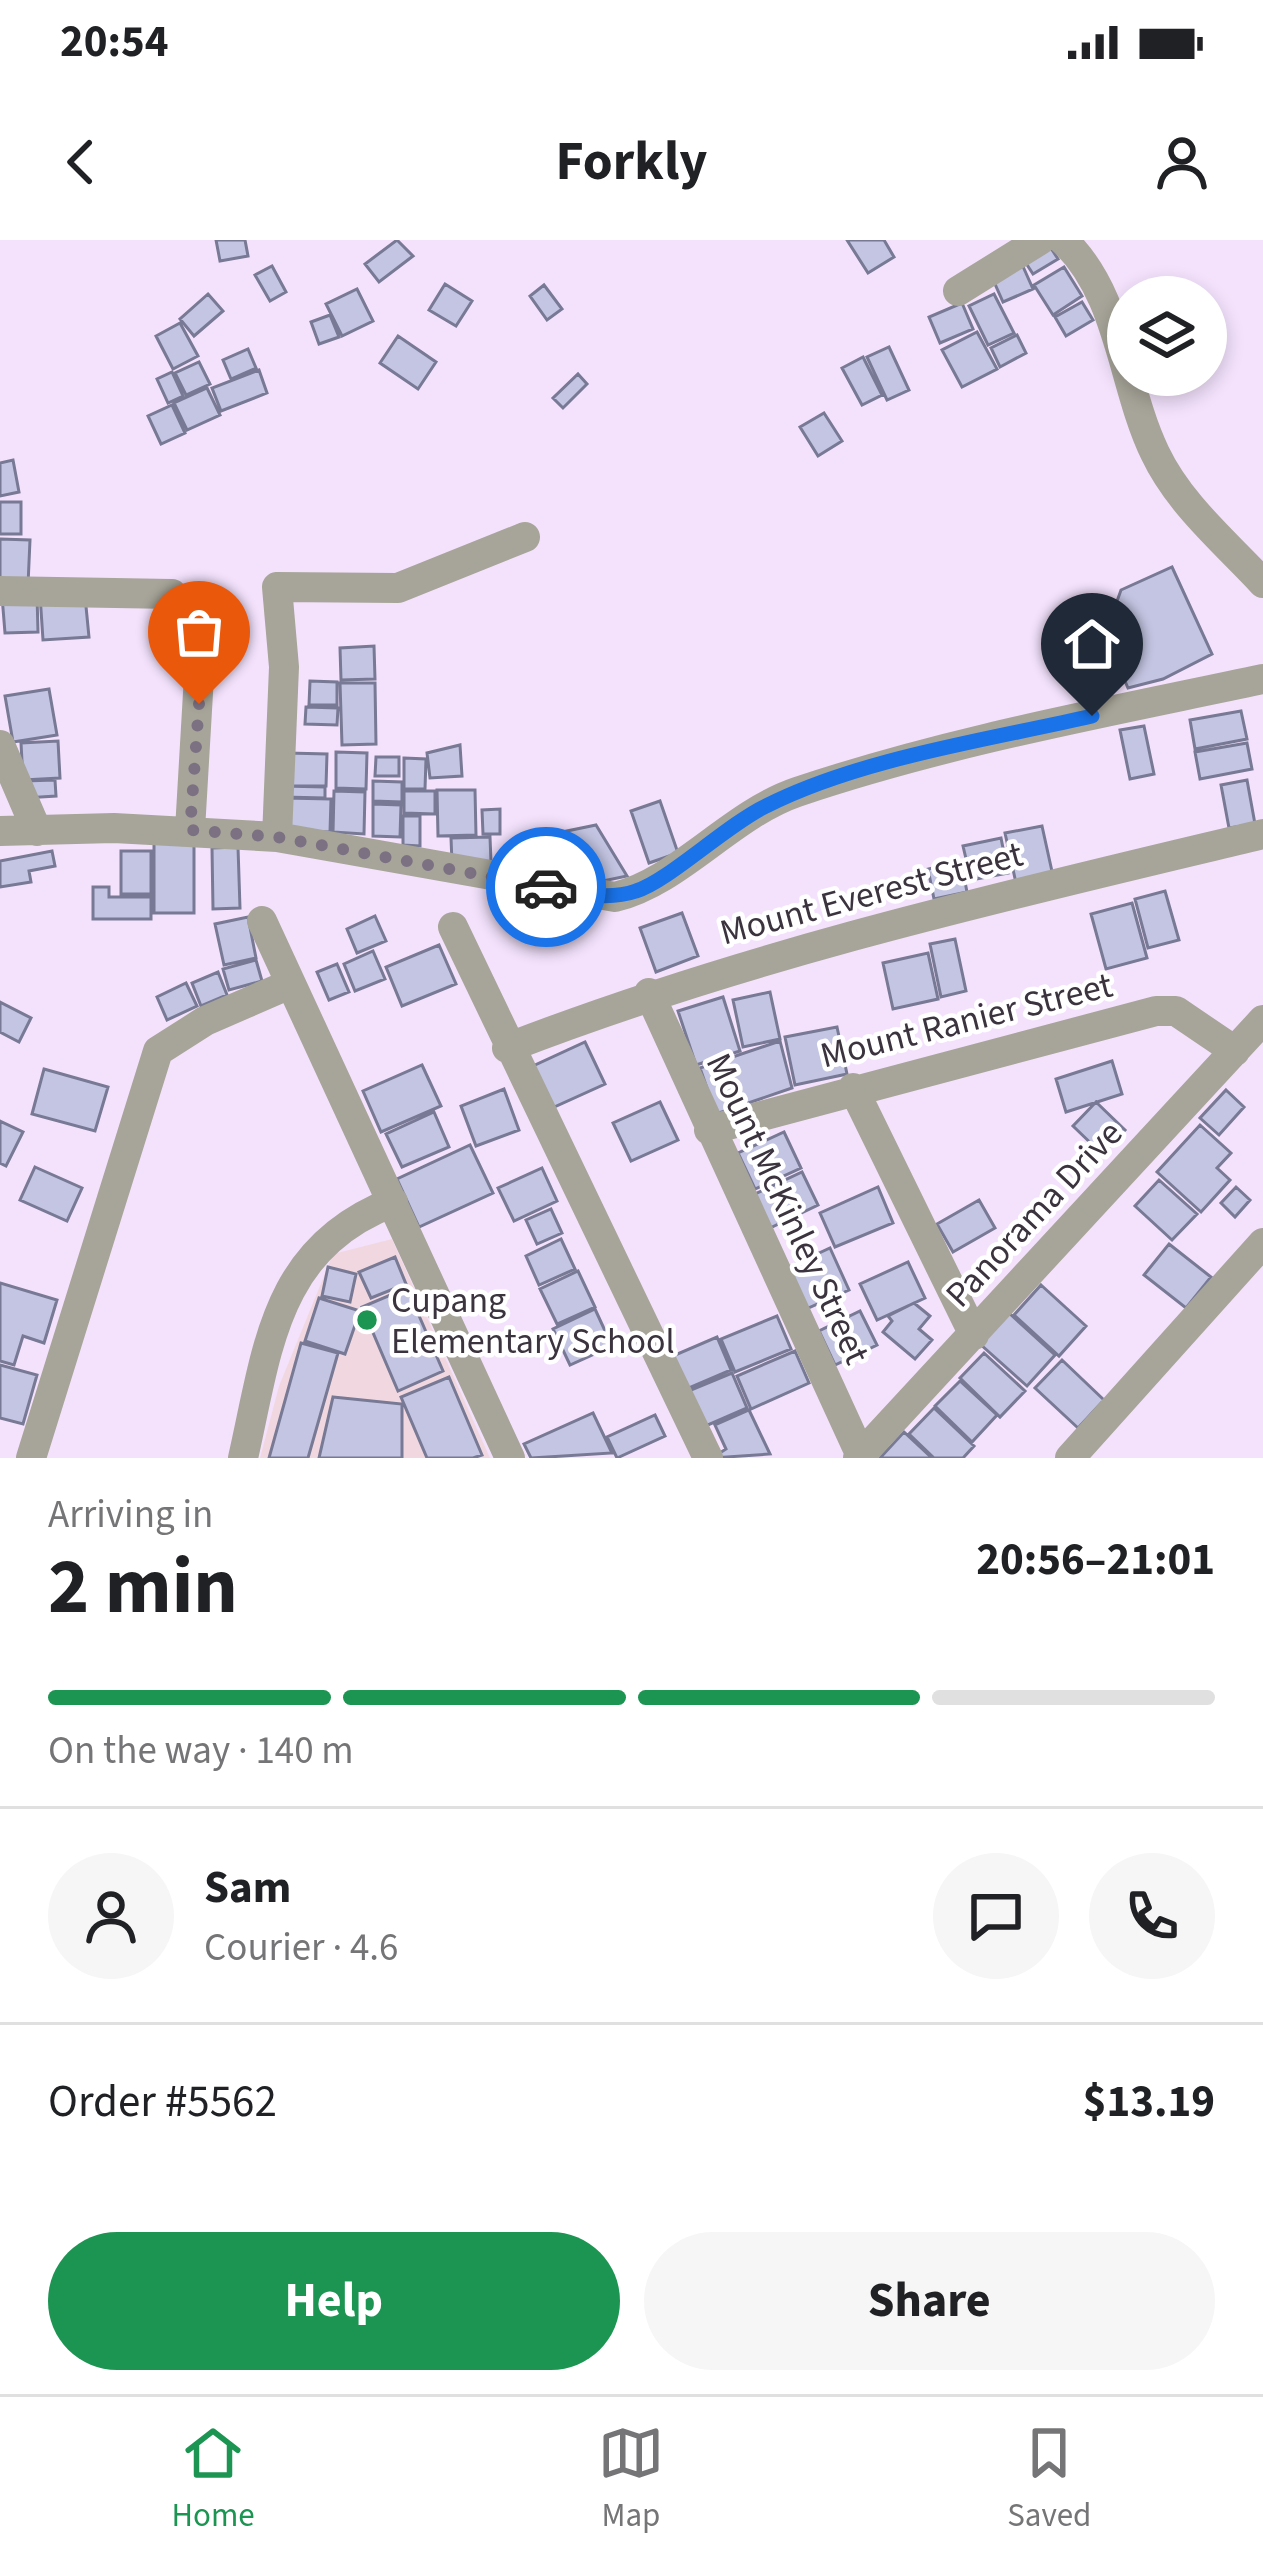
<!DOCTYPE html>
<meta charset="utf-8">
<style>
body{margin:0;font-family:"Source Sans 3",sans-serif;background:#f6f6f6;color:#202124;height:100vh;display:flex;flex-direction:column;font-size:45px;white-space:nowrap}
*{box-sizing:border-box;margin:0}
p{font-size:39px;color:#757577}
.icon{flex:none;width:66px;height:66px;fill:none;stroke:currentColor;stroke-width:2;stroke-linecap:round;stroke-linejoin:round}
.map{position:relative;height:1218px;overflow:hidden}
.sheet{display:flex;flex-direction:column;background:#fff;flex:1}
.sheet>*{flex:none}
.buttons{position:absolute;left:1107px;top:36px;display:grid;gap:24px}
.buttons a{display:grid;place-items:center;width:120px;height:120px;border-radius:50%;background:#fff;box-shadow:0 6px 18px #0003;font-size:60px}
.pin{position:absolute;display:grid;place-items:center;width:102px;height:102px;color:#fff;margin:-123px -51px;border-radius:50% 50% 50% 0;rotate:-45deg;box-shadow:0 0 12px #0007}
.pin .icon{rotate:45deg}
.courier{position:absolute;display:grid;place-items:center;width:120px;height:120px;margin:-60px;border:9px solid #1a73e8;border-radius:50%;background:#fff;color:#222;box-shadow:0 3px 15px #0007}
.headline em{font-style:normal;font-weight:700}
.headline div{display:flex;flex-direction:column-reverse}
.headline{display:flex;align-items:center;justify-content:space-between;height:204px;padding:0 48px}
h1{font-size:78px;font-weight:700;line-height:90px}
.bar{display:grid;grid-template-columns:repeat(4,1fr);gap:18px 12px;align-content:center;height:144px;padding:0 48px}
.bar i{height:15px;border-radius:9px;background:#e0e0e0}
.bar .selected{background:#1d9552}
.bar p{grid-column:span 4}
.line{display:flex;align-items:center;gap:30px;padding:0 48px;border-top:3px solid #e0e0e0}
.line div{flex:1}
.round{display:grid;place-items:center;flex:none;width:126px;height:126px;border-radius:63px;background:#f6f6f6}
.cta{display:flex;gap:24px;margin-top:auto;padding:24px 48px}
.cta a{flex:1;height:138px;border-radius:72px;background:#1d9552;color:#fff;font-size:48px;font-weight:700;line-height:138px;text-align:center}
.cta a+a{background:#f6f6f6;color:#202124}
.status{display:flex;justify-content:space-between;align-items:center;height:84px;padding:0 60px;background:#fff;direction:ltr}
.status svg{height:33px;fill:currentColor}
header{display:flex;justify-content:space-between;align-items:center;height:156px;padding:0 48px;background:#fff;font-size:54px;font-weight:700}
.tabs{display:flex;justify-content:space-around;align-items:center;height:168px;border-top:3px solid #e0e0e0;background:#fff;font-size:33px;color:#757577}
.tabs a{display:grid;justify-items:center;gap:6px}
.tabs .selected{color:#1d9552}
.map>svg:first-child{display:block}
.education{fill:#f1d8e0}
.building{fill:#c3c5e2;stroke:#787994;stroke-width:3}
.lines{fill:none;stroke-linecap:round;stroke-linejoin:round}
.street{stroke:#a7a599;stroke-width:30}
.done{stroke:#7c7182;stroke-width:12;stroke-dasharray:0 21.6}
.route{stroke:#1a73e8;stroke-width:15}
.poi-dot{fill:#1d9552;stroke:#fff;stroke-width:4.5}
.labels{text-anchor:middle;stroke-width:9;stroke-linejoin:round;paint-order:stroke}
.street-label{font-size:36px;fill:#3b343f;stroke:#fff}
.poi-label{font-size:36px;fill:#3b343f;stroke:#fff;text-anchor:start}
</style>
<div class="status"><b>20:54</b><svg viewBox="0 0 49 12"><path d="M0 12V9h3v3zM5 12V6h3v6zM10 12V3h3v9zM15 12V0h3v12zM26 1h20v11H26zM47 4h2v5h-2z"/></svg></div>
<header><svg class="icon" aria-label="back" viewBox="0 0 24 24"><path d="M15 5l-7 7 7 7"/></svg>Forkly<svg class="icon" aria-label="person" viewBox="0 0 24 24"><circle cx="12" cy="8" r="4"/><path d="M4 21q1-7 8-7t8 7"/></svg></header>
<div class="map">
<svg width="1263" height="1218" viewBox="0 0 1263 1218">
<rect width="100%" height="100%" fill="#f4e2fd"/>
<path class="education" d="M 392,999 L 490,1218 L 260,1218 L 279,1146 L 333,1014 Z"/>
<path class="building" d="M 216,0 L 245,0 L 248,16 L 220,21 Z
M 397,0 L 413,16 L 379,42 L 365,24 Z
M 847,0 L 884,0 L 894,17 L 868,33 Z
M 1047,2 L 1058,19 L 1033,34 L 1022,17 Z
M 1021,22 L 1033,49 L 1003,62 L 991,35 Z
M 272,26 L 286,52 L 270,61 L 255,35 Z
M 1064,27 L 1082,56 L 1053,75 L 1034,45 Z
M 445,44 L 472,61 L 456,86 L 429,70 Z
M 544,45 L 562,69 L 547,80 L 530,56 Z
M 357,49 L 373,81 L 342,96 L 326,64 Z
M 208,54 L 223,71 L 194,96 L 180,79 Z
M 994,54 L 1014,93 L 988,105 L 969,66 Z
M 1082,62 L 1093,80 L 1066,96 L 1055,77 Z
M 962,63 L 973,89 L 940,103 L 929,77 Z
M 330,75 L 339,97 L 319,104 L 311,82 Z
M 180,83 L 198,116 L 173,129 L 156,96 Z
M 977,92 L 997,129 L 962,147 L 942,110 Z
M 1017,95 L 1026,113 L 1000,127 L 991,108 Z
M 398,96 L 436,122 L 418,149 L 380,123 Z
M 889,107 L 909,150 L 887,160 L 867,117 Z
M 248,109 L 256,128 L 231,139 L 223,120 Z
M 863,117 L 882,155 L 862,165 L 842,128 Z
M 199,122 L 210,144 L 186,155 L 175,133 Z
M 259,130 L 267,153 L 221,171 L 212,148 Z
M 172,132 L 183,156 L 168,163 L 157,139 Z
M 578,134 L 587,144 L 563,168 L 553,158 Z
M 207,148 L 220,175 L 187,190 L 174,163 Z
M 172,165 L 185,193 L 161,204 L 148,176 Z
M 824,173 L 842,201 L 818,216 L 800,187 Z
M 13,220 L 19,252 L 0,256 L 0,223 Z
M 0,262 L 21,262 L 21,294 L 0,294 Z
M 0,299 L 30,300 L 28,345 L 0,344 Z
M 1172,327 L 1212,414 L 1163,439 L 1128,448 L 1105,395 L 1121,350 Z
M 37,355 L 38,392 L 5,393 L 2,356 Z
M 40,355 L 85,356 L 89,397 L 43,400 Z
M 374,406 L 375,439 L 341,440 L 340,408 Z
M 310,441 L 337,442 L 337,465 L 309,465 Z
M 340,443 L 375,443 L 376,504 L 342,505 Z
M 49,449 L 57,495 L 13,502 L 5,456 Z
M 306,467 L 338,468 L 337,485 L 305,484 Z
M 1241,471 L 1247,499 L 1195,509 L 1190,480 Z
M 1144,486 L 1154,534 L 1130,539 L 1120,490 Z
M 58,501 L 60,538 L 23,540 L 21,503 Z
M 1247,503 L 1252,529 L 1200,539 L 1195,512 Z
M 460,505 L 462,536 L 430,538 L 427,513 Z
M 336,512 L 367,513 L 366,549 L 336,548 Z
M 287,513 L 327,514 L 326,546 L 286,546 Z
M 376,517 L 399,517 L 399,536 L 375,536 Z
M 404,518 L 426,519 L 425,549 L 404,549 Z
M 55,540 L 56,556 L 25,558 L 24,541 Z
M 1247,540 L 1255,584 L 1229,588 L 1221,545 Z
M 373,541 L 402,542 L 402,562 L 373,561 Z
M 283,546 L 325,547 L 325,558 L 283,557 Z
M 437,550 L 475,550 L 476,595 L 438,596 Z
M 334,551 L 365,552 L 364,594 L 333,592 Z
M 404,551 L 435,551 L 435,574 L 404,573 Z
M 285,558 L 331,559 L 330,592 L 284,591 Z
M 660,561 L 678,613 L 649,623 L 631,571 Z
M 373,564 L 401,565 L 400,597 L 373,596 Z
M 500,569 L 500,594 L 483,594 L 482,570 Z
M 403,576 L 420,576 L 420,606 L 403,605 Z
M 596,585 L 627,636 L 603,641 L 540,633 L 533,598 Z
M 1042,586 L 1053,636 L 1016,643 L 1005,593 Z
M 490,597 L 491,622 L 452,623 L 451,598 Z
M 1001,598 L 1008,633 L 971,640 L 963,606 Z
M 154,602 L 194,602 L 194,673 L 154,673 Z
M 238,607 L 240,668 L 213,669 L 212,608 Z
M 52,611 L 55,626 L 29,631 L 31,642 L 0,647 L 0,621 Z
M 121,611 L 151,611 L 151,654 L 121,654 Z
M 961,621 L 967,652 L 934,659 L 928,629 Z
M 93,647 L 109,647 L 109,657 L 151,657 L 151,679 L 93,679 Z
M 1165,651 L 1179,700 L 1148,708 L 1135,659 Z
M 1132,663 L 1147,718 L 1106,729 L 1091,674 Z
M 682,673 L 698,716 L 656,732 L 640,688 Z
M 375,676 L 386,701 L 357,713 L 347,689 Z
M 248,677 L 256,718 L 224,725 L 215,684 Z
M 955,699 L 966,751 L 941,757 L 930,704 Z
M 439,705 L 456,744 L 402,766 L 386,727 Z
M 373,711 L 385,739 L 355,751 L 344,724 Z
M 928,713 L 938,759 L 893,769 L 883,723 Z
M 256,720 L 262,741 L 229,750 L 223,729 Z
M 337,724 L 349,752 L 329,760 L 317,732 Z
M 218,732 L 227,755 L 201,766 L 192,743 Z
M 186,743 L 197,766 L 167,780 L 157,757 Z
M 770,752 L 780,799 L 743,807 L 733,760 Z
M 723,757 L 740,811 L 696,825 L 678,771 Z
M 0,762 L 31,778 L 19,802 L 0,792 Z
M 837,787 L 847,834 L 795,845 L 785,797 Z
M 780,801 L 792,848 L 716,874 L 700,828 Z
M 585,802 L 605,844 L 552,868 L 533,826 Z
M 1112,821 L 1122,854 L 1066,872 L 1056,839 Z
M 422,825 L 441,866 L 381,892 L 363,851 Z
M 44,829 L 108,847 L 95,891 L 32,874 Z
M 504,849 L 519,890 L 476,906 L 461,866 Z
M 1226,850 L 1244,867 L 1219,895 L 1200,878 Z
M 660,862 L 678,900 L 631,921 L 613,883 Z
M 1096,862 L 1125,890 L 1102,914 L 1073,886 Z
M 434,872 L 449,907 L 402,927 L 386,894 Z
M 0,881 L 23,892 L 6,926 L 0,923 Z
M 1200,885 L 1231,913 L 1217,928 L 1230,940 L 1201,972 L 1157,932 Z
M 784,892 L 801,928 L 755,949 L 738,913 Z
M 470,905 L 493,953 L 419,987 L 397,939 Z
M 35,927 L 82,948 L 67,981 L 20,960 Z
M 542,928 L 557,961 L 514,981 L 498,948 Z
M 802,932 L 818,965 L 770,988 L 755,954 Z
M 1159,940 L 1197,974 L 1172,1000 L 1135,966 Z
M 878,947 L 893,983 L 835,1007 L 820,973 Z
M 1236,947 L 1250,960 L 1235,977 L 1221,963 Z
M 979,960 L 995,988 L 953,1012 L 937,984 Z
M 551,969 L 562,993 L 537,1004 L 526,980 Z
M 561,999 L 575,1029 L 539,1045 L 526,1016 Z
M 1169,1004 L 1211,1037 L 1186,1068 L 1144,1035 Z
M 830,1008 L 849,1050 L 806,1069 L 787,1028 Z
M 395,1017 L 406,1044 L 371,1058 L 359,1032 Z
M 908,1022 L 925,1058 L 877,1080 L 860,1044 Z
M 328,1027 L 356,1034 L 350,1062 L 322,1056 Z
M 578,1031 L 595,1067 L 557,1084 L 540,1049 Z
M 0,1043 L 57,1060 L 44,1103 L 23,1096 L 14,1125 L 0,1121 Z
M 1041,1045 L 1086,1086 L 1059,1116 L 1014,1075 Z
M 407,1048 L 443,1131 L 398,1151 L 362,1067 Z
M 319,1058 L 360,1071 L 345,1114 L 305,1101 Z
M 914,1063 L 930,1076 L 919,1089 L 932,1100 L 915,1119 L 883,1092 L 892,1081 L 888,1076 Z
M 595,1069 L 612,1106 L 570,1125 L 553,1089 Z
M 860,1071 L 877,1105 L 835,1125 L 819,1091 Z
M 1009,1073 L 1055,1115 L 1027,1146 L 980,1104 Z
M 777,1076 L 791,1109 L 735,1132 L 721,1099 Z
M 717,1097 L 731,1130 L 682,1151 L 668,1118 Z
M 301,1103 L 338,1113 L 308,1218 L 269,1218 Z
M 795,1111 L 809,1143 L 751,1169 L 737,1136 Z
M 984,1113 L 1025,1151 L 1000,1177 L 960,1138 Z
M 1062,1120 L 1104,1160 L 1078,1188 L 1035,1148 Z
M 0,1125 L 37,1135 L 23,1184 L 0,1178 Z
M 732,1133 L 747,1168 L 701,1188 L 686,1152 Z
M 449,1137 L 482,1215 L 473,1218 L 427,1218 L 401,1157 Z
M 960,1141 L 997,1175 L 972,1202 L 935,1166 Z
M 333,1157 L 402,1164 L 402,1218 L 319,1218 Z
M 934,1168 L 974,1206 L 963,1218 L 934,1218 L 909,1194 Z
M 749,1170 L 770,1214 L 712,1218 L 726,1209 L 715,1185 Z
M 593,1173 L 612,1213 L 531,1218 L 524,1204 Z
M 655,1175 L 665,1196 L 617,1218 L 607,1197 Z
M 904,1192 L 932,1218 L 880,1218 Z"/>
<g class="lines">
<path class="street" d="M 1063,0 C 1121,54 1122,145 1155,213 C 1179,264 1226,303 1263,343
M 958,51 L 1040,0
M 0,351 L 172,354
M 0,505 L 37,591
M 190,590 L 199,436
M 0,591 L 114,588 L 277,597 L 615,657 C 680,641 730,575 797,552 C 948,501 1108,472 1263,439
M 277,597 L 284,427 L 277,347 L 398,348 L 525,297
M 262,681 L 510,1218
M 453,687 L 708,1218
M 649,753 L 862,1218
M 507,808 C 752,713 1008,655 1263,594
M 853,848 L 974,1095
M 709,890 L 1156,771 L 1176,771 L 1235,811
M 31,1218 L 158,811 L 205,781 L 290,744
M 243,1218 C 268,1108 274,1008 393,962
M 858,1218 L 1263,780
M 1070,1218 L 1263,1003"/>
</g>
<g class="lines">
<path class="done" d="M 199,464 L 190,590 L 277,597 L 546,647"/>
<path class="route" d="M 546,647 C 576,653 607,661 636,651 C 667,642 728,584 766,566 C 861,518 988,500 1092,476"/>
</g>
<circle class="poi-dot" cx="367" cy="1080" r="12"/>
<g class="labels">
<g class="street-label">
<text transform="translate(871 652) rotate(-15)" y="13">Mount Everest Street</text>
<text transform="translate(966 779) rotate(-14)" y="13">Mount Ranier Street</text>
<text transform="translate(789 968) rotate(65)" y="13">Mount McKinley Street</text>
<text transform="translate(1033 973) rotate(-47)" y="13">Panorama Drive</text>
</g>
<g class="poi-label">
<text x="391" y="1072">Cupang<tspan x="391" dy="41">Elementary School</tspan></text>
</g>
</g>
</svg>
<div class="buttons">
<a><svg class="icon" aria-label="layers" viewBox="0 0 24 24"><path d="M12 4l9 5-9 5-9-5zM3 14l9 5 9-5"/></svg></a>
</div>
<div class="pin" style="left:199px;top:464px;background:#ea580c"><svg class="icon" aria-label="bag" viewBox="0 0 24 24"><path d="M5 8h14l-1 12H6zM9 8a3 3 0 0 1 6 0"/></svg></div>
<div class="pin" style="left:1092px;top:476px;background:#1f2937"><svg class="icon" aria-label="home" viewBox="0 0 24 24"><path d="M3 11l9-7 9 7M6 9v11h12V9"/></svg></div>
<div class="courier" style="left:546px;top:647px"><svg class="icon" aria-label="car" viewBox="0 0 24 24"><path d="M5 17H2v-5l4-1 3-4h7l3 4 3 1v5h-3M9 17h6M6 11h13"/><circle cx="7" cy="17" r="2"/><circle cx="17" cy="17" r="2"/></svg></div>
</div>
<section class="sheet">
<div class="headline"><div><h1>2 min</h1><p>Arriving in</p></div><em>20:56–21:01</em></div>
<div class="bar"><i class="selected"></i><i class="selected"></i><i class="selected"></i><i></i><p>On the way · 140 m</p></div>
<div class="line" style="height:216px"><a class="round"><svg class="icon" aria-label="person" viewBox="0 0 24 24"><circle cx="12" cy="8" r="4"/><path d="M4 21q1-7 8-7t8 7"/></svg></a><div><b>Sam</b><p>Courier · 4.6</p></div><a class="round"><svg class="icon" aria-label="chat" viewBox="0 0 24 24"><path d="M4 5h16v11H9l-5 4z"/></svg></a><a class="round"><svg class="icon" aria-label="phone" viewBox="0 0 24 24"><path d="M5 4h4l2 5-3 2q2 4 5 5l2-3 5 2v4C11 20 4 13 5 4z"/></svg></a></div>
<div class="line" style="height:156px"><div>Order #5562</div><b>$13.19</b></div>
<div class="cta"><a>Help</a><a>Share</a></div>
</section>
<nav class="tabs">
<a class="selected"><svg class="icon" aria-label="home" viewBox="0 0 24 24"><path d="M3 11l9-7 9 7M6 9v11h12V9"/></svg>Home</a>
<a><svg class="icon" aria-label="map" viewBox="0 0 24 24"><path d="M3 6l6-2 6 2 6-2v14l-6 2-6-2-6 2zM9 4v14M15 6v14"/></svg>Map</a>
<a><svg class="icon" aria-label="saved" viewBox="0 0 24 24"><path d="M7 4h10v16l-5-4-5 4z"/></svg>Saved</a>
</nav>
